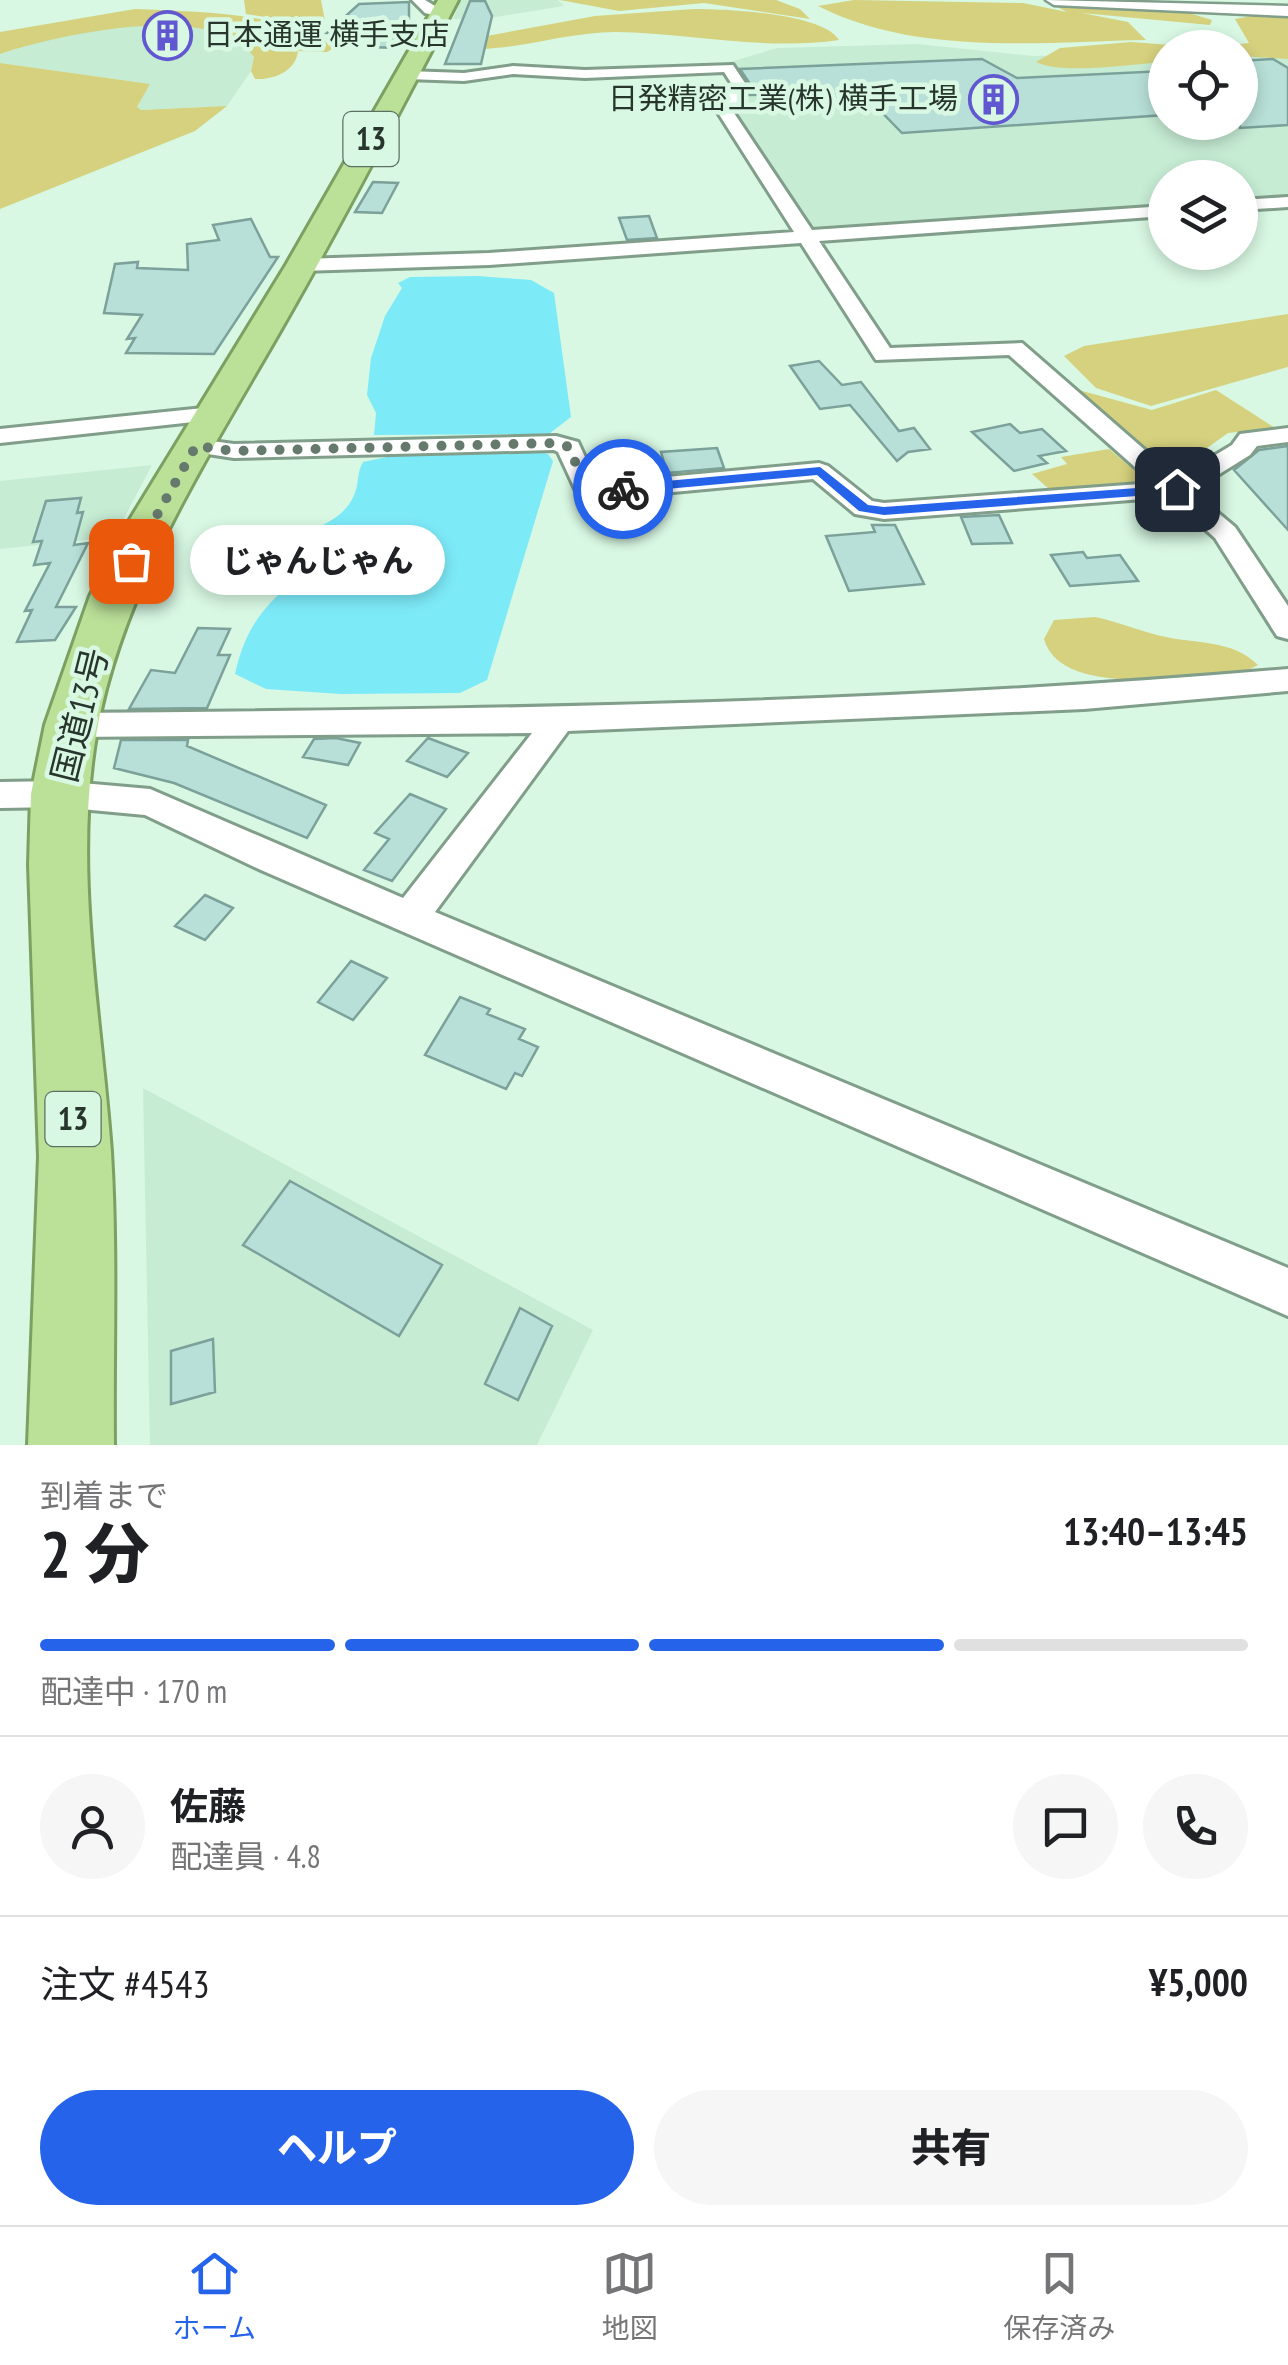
<!DOCTYPE html>
<html lang="ja">
<meta charset="utf-8">
<style>
body{margin:0;font-family:"PT Sans Narrow","Noto Sans JP",sans-serif;background:#f6f6f6;color:#202124;height:100vh;display:flex;flex-direction:column;font-size:38px;white-space:nowrap}
*{box-sizing:border-box;margin:0}
p{font-size:32px;color:#757577}
.icon{flex:none;width:55px;height:55px;fill:none;stroke:currentColor;stroke-width:2;stroke-linecap:round;stroke-linejoin:round}
.map{position:relative;height:1445px;overflow:hidden}
.drawer{display:flex;flex-direction:column;background:#fff;flex:1}
.drawer>*{flex:none}
.tools{position:absolute;left:1148px;top:30px;display:grid;gap:20px}
.tools a{display:grid;place-items:center;width:110px;height:110px;border-radius:50%;background:#fff;box-shadow:0 5px 15px #0003;font-size:50px}
.pin{position:absolute;display:grid;place-items:center;width:85px;height:85px;color:#fff;margin:-42px;border-radius:20px;box-shadow:0 5px 15px #0006}
.courier{position:absolute;display:grid;place-items:center;width:100px;height:100px;margin:-50px;border:8px solid #2563eb;border-radius:50%;background:#fff;color:#222;box-shadow:0 2px 12px #0007}
.bubble{position:absolute;height:70px;border-radius:35px;background:#fff;box-shadow:0 5px 15px #0003;font-size:32px;font-weight:800;line-height:70px;text-align:center}
.headline em{font-style:normal;font-weight:800}
.headline div{display:flex;flex-direction:column-reverse}
.headline{display:flex;align-items:center;justify-content:space-between;height:170px;padding:0 40px}
h1{font-size:65px;font-weight:800;line-height:75px}
.bar{display:grid;grid-template-columns:repeat(4,1fr);gap:15px 10px;align-content:center;height:120px;padding:0 40px}
.bar i{height:12px;border-radius:8px;background:#e0e0e0}
.bar .current{background:#2563eb}
.bar p{grid-column:span 4}
.line{display:flex;align-items:center;gap:25px;padding:0 40px;border-top:2px solid #e0e0e0}
.line div{flex:1}
.round{display:grid;place-items:center;flex:none;width:105px;height:105px;border-radius:52px;background:#f6f6f6}
.cta{display:flex;gap:20px;margin-top:auto;padding:20px 40px}
.cta a{flex:1;height:115px;border-radius:60px;background:#2563eb;color:#fff;font-size:40px;font-weight:800;line-height:115px;text-align:center}
.cta a+a{background:#f6f6f6;color:#202124}
.tab-bar{display:flex;justify-content:space-around;align-items:center;height:140px;border-top:2px solid #e0e0e0;background:#fff;font-size:28px;color:#757577}
.tab-bar a{display:grid;justify-items:center;gap:5px}
.tab-bar .current{color:#2563eb}
.map>svg:first-child{display:block}
.built{fill:#c6ecd4}
.green{fill:#d5d17e}
.water{fill:#7deaf8}
.building{fill:#b8e0d8;stroke:#7ba19a;stroke-width:2.5}
.lines{fill:none;stroke-linecap:round;stroke-linejoin:round}
.minor-casing{stroke:#809e8a;stroke-width:6}
.tertiary-casing{stroke:#809e8a;stroke-width:5}
.trunk-casing{stroke:#7ca062;stroke-width:6}
.minor{fill:#fff;fill-rule:evenodd}
.tertiary{fill:#fff;fill-rule:evenodd}
.trunk{fill:#bbe098;fill-rule:evenodd}
.route{fill:#2563eb}
.done{stroke:#66796d;stroke-width:10;stroke-dasharray:0 18}
.labels{text-anchor:middle;stroke-width:9;stroke-linejoin:round;paint-order:stroke}
.far-poi-label{font-size:30px;fill:#28352d;stroke:#d8f8e3;text-anchor:start}
.shield{fill:#d8f8e3;stroke:#5d7064;stroke-width:2.5}
.shield-label{font-size:32px;font-weight:bold;fill:#28352d}
.street-label{font-size:35px;fill:#28352d;stroke:#d8f8e3}
</style>
<div class="map">
<svg width="1288" height="1445" viewBox="0 0 1288 1445">
<rect width="100%" height="100%" fill="#d8f8e3"/>
<path class="built" d="M 461,0 L 558,0 L 564,6 L 490,18 L 453,19 Z
M 165,20 L 224,27 L 247,44 L 254,57 L 251,71 L 227,106 L 141,110 L 137,108 L 149,84 L 0,63 L 0,54 L 54,37 L 104,25 Z
M 917,44 L 1033,56 L 1165,52 L 1165,122 L 1240,122 L 1240,50 L 1288,49 L 1288,196 L 1240,200 L 1240,178 L 1165,178 L 1165,205 L 812,231 L 730,109 L 745,86 L 737,71 L 727,63 L 777,48 Z
M 152,465 L 114,537 L 0,549 L 0,481 Z
M 143,1088 L 593,1330 L 537,1445 L 150,1445 Z"/>
<path class="green" d="M 244,0 L 321,0 L 325,21 L 316,32 L 272,18 L 246,14 Z
M 560,0 L 776,0 L 800,9 L 810,19 L 704,3 L 619,11 Z
M 854,0 L 1023,3 L 1067,12 L 1043,0 L 1076,0 L 1189,13 L 1212,20 L 1210,25 L 1082,13 L 1128,22 L 1146,40 C 1039,42 916,56 818,6 Z
M 135,9 C 202,12 278,12 338,46 L 327,52 L 298,51 C 296,71 274,80 255,79 L 251,71 L 254,57 C 215,0 60,34 0,54 L 0,32 Z
M 694,9 C 725,9 823,13 839,40 C 763,51 690,33 616,32 C 566,32 521,50 471,49 L 470,39 L 595,16 Z
M 1268,13 L 1288,14 L 1288,59 L 1240,56 L 1240,48 L 1203,48 L 1249,43 L 1235,19 Z
M 1131,42 L 1198,47 L 1165,48 L 1165,62 C 1134,64 1062,75 1036,62 L 1060,48 Z
M 0,63 L 150,84 L 137,107 L 141,110 L 227,106 L 195,131 L 0,209 Z
M 1288,314 L 1288,367 L 1151,406 L 1096,388 L 1064,356 L 1084,346 Z
M 1075,389 L 1152,410 L 1216,390 L 1275,428 L 1228,433 L 1172,473 Z
M 1109,449 L 1150,483 L 1049,489 L 1032,474 L 1067,464 L 1061,457 Z
M 1095,617 C 1119,622 1142,632 1166,637 C 1198,644 1233,640 1258,665 L 1248,670 C 1201,675 1061,701 1044,639 L 1054,620 Z"/>
<path class="water" d="M 478,276 L 531,280 L 554,293 L 571,417 L 549,434 L 374,435 L 376,413 L 367,395 L 371,358 L 385,316 L 402,288 L 398,283 L 410,277 Z
M 533,450 L 548,454 L 553,461 L 487,680 L 460,693 L 341,694 L 266,689 L 235,674 C 242,642 253,620 276,597 C 292,582 307,580 314,558 L 297,540 L 297,533 C 323,528 352,514 357,485 C 359,475 358,471 363,462 L 391,456 Z"/>
<path class="building" d="M 470,1 L 485,1 L 492,16 L 481,64 L 445,64 Z
M 409,2 L 409,42 L 401,48 L 369,47 L 381,36 L 327,33 L 359,4 Z
M 982,59 L 1017,78 L 1165,71 L 1165,115 L 902,133 L 863,93 L 748,95 L 750,84 L 740,69 Z
M 1273,59 L 1288,68 L 1288,125 L 1240,128 L 1240,61 Z
M 373,182 L 398,183 L 382,213 L 355,212 Z
M 649,216 L 657,238 L 627,240 L 619,218 Z
M 251,219 L 270,257 L 278,257 L 214,354 L 126,353 L 135,338 L 127,339 L 142,315 L 104,313 L 115,264 L 138,262 L 137,268 L 188,270 L 187,244 L 219,240 L 213,225 Z
M 819,361 L 842,385 L 861,382 L 899,431 L 914,428 L 930,449 L 908,452 L 897,461 L 850,405 L 820,409 L 790,366 Z
M 1010,424 L 1020,433 L 1042,429 L 1066,451 L 1039,456 L 1047,463 L 1014,471 L 972,432 Z
M 1288,446 L 1288,530 L 1234,470 L 1259,450 Z
M 717,448 L 724,468 L 667,473 L 661,452 Z
M 81,498 L 77,513 L 83,512 L 74,545 L 88,543 L 56,607 L 76,607 L 55,640 L 17,642 L 32,610 L 25,611 L 50,563 L 34,565 L 42,541 L 33,542 L 46,501 Z
M 999,515 L 1012,543 L 972,544 L 961,517 Z
M 872,525 L 895,525 L 924,584 L 849,591 L 826,536 L 875,532 Z
M 1083,552 L 1087,558 L 1120,555 L 1138,581 L 1070,586 L 1051,555 Z
M 198,628 L 230,629 L 218,655 L 230,655 L 207,708 L 129,709 L 151,670 L 175,673 Z
M 336,738 L 360,743 L 348,765 L 303,757 L 314,739 Z
M 428,738 L 468,753 L 447,777 L 407,761 Z
M 121,740 L 188,740 L 187,746 L 326,805 L 307,838 L 174,783 L 114,768 Z
M 410,794 L 446,809 L 392,881 L 364,870 L 389,839 L 375,833 Z
M 205,895 L 233,908 L 205,940 L 175,926 Z
M 351,961 L 387,978 L 353,1020 L 318,1002 Z
M 460,997 L 490,1009 L 487,1014 L 525,1029 L 519,1039 L 538,1047 L 522,1076 L 515,1073 L 506,1089 L 425,1055 Z
M 290,1181 L 442,1265 L 399,1336 L 243,1245 Z
M 520,1308 L 552,1326 L 518,1400 L 485,1384 Z
M 213,1339 L 215,1392 L 171,1404 L 171,1351 Z"/>
<g class="lines">
<defs>
<path id="minor" d="M 412,0 L 425,0 L 447,13 L 441,17 L 425,13 Z
M 733,65 L 747,86 L 732,110 L 812,230 L 1165,206 L 1165,216 L 819,241 L 890,348 L 1022,343 L 1177,478 L 1232,445 L 1240,434 L 1288,428 L 1288,442 L 1257,446 L 1250,455 L 1192,491 L 1235,527 L 1288,606 L 1288,639 L 1277,636 L 1215,538 L 1169,497 L 884,519 L 855,514 L 813,479 L 599,499 L 576,491 L 558,452 L 554,450 L 234,458 L 188,451 L 185,446 L 197,439 L 234,444 L 556,436 L 578,442 L 596,481 L 601,483 L 819,463 L 828,466 L 872,501 L 884,503 L 1153,483 L 1009,355 L 876,360 L 801,243 L 489,265 L 302,271 L 292,265 L 302,259 L 489,253 L 794,232 L 715,108 L 725,102 L 733,86 L 724,72 L 585,78 L 513,74 L 464,81 L 407,79 L 400,75 L 407,71 L 464,73 L 513,66 L 585,70 Z
M 1288,197 L 1288,207 L 1240,210 L 1240,200 Z
M 213,407 L 225,414 L 221,419 L 0,443 L 0,429 Z
M 1288,669 L 1288,691 L 1084,709 L 568,731 L 435,912 L 1288,1268 L 1288,1316 L 261,870 L 145,815 L 59,807 L 0,808 L 0,782 L 59,781 L 150,789 L 403,898 L 532,733 L 71,737 L 59,733 L 55,725 L 59,717 L 71,713 C 477,710 883,704 1288,669 Z"/>
<path id="tertiary" d="M 1046,0 L 1288,6 L 1288,16 L 1054,5 Z"/>
<path id="trunk" d="M 438,0 L 458,0 C 402,107 347,214 287,319 C 215,446 123,584 97,730 C 72,868 101,1013 111,1152 C 117,1249 113,1348 114,1445 L 28,1445 L 39,1157 L 29,865 L 31,794 L 45,725 L 90,596 L 126,526 L 286,265 Z"/>
</defs>
<use href="#minor" class="minor-casing"/>
<use href="#tertiary" class="tertiary-casing"/>
<use href="#trunk" class="trunk-casing"/>
<use href="#minor" class="minor"/>
<use href="#tertiary" class="tertiary"/>
<use href="#trunk" class="trunk"/>
</g>
<path class="route" d="M 820,467 L 868,505 L 884,507 L 1177,485 L 1183,489 L 1177,493 L 884,515 L 859,511 L 817,475 L 623,493 L 616,489 L 623,485 Z"/>
<g class="lines">
<path class="done" d="M 131,561 L 196,446 L 234,451 L 556,443 L 569,447 L 585,486 L 599,491 L 623,489"/>
</g>
<defs>
<symbol id="building-ring" viewBox="-11 -11 22 22"><circle r="9.5" fill="#d8f8e3" stroke="#6157d0" stroke-width="1.5"/><path d="M-4-6H4V6H1V3H-1V6H-4ZM-2.5-4.3h1.7v1.8h-1.7ZM.8-4.3h1.7v1.8H.8ZM-2.5-1h1.7V.8h-1.7ZM.8-1h1.7V.8H.8Z" fill="#6157d0"/></symbol>
</defs>
<g fill-rule="evenodd">
<use href="#building-ring" x="140" y="8" width="55" height="55"/>
<use href="#building-ring" x="966" y="72" width="55" height="55"/>
</g>
<g class="labels">
<g class="far-poi-label">
<text x="203" y="45">日本通運 横手支店</text>
<text x="958" y="109" text-anchor="end">日発精密工業(株) 横手工場</text>
</g>
<g class="shield">
<rect x="343.5" y="112" width="55" height="54" rx="8"/>
<rect x="45.5" y="1092" width="55" height="54" rx="8"/>
</g>
<g class="shield-label">
<text x="371" y="150">13</text>
<text x="73" y="1130">13</text>
</g>
<g class="street-label">
<text transform="translate(80 715) rotate(-76)" y="12">国道13号</text>
</g>
</g>
</svg>
<div class="tools">
<a><svg class="icon" aria-label="locate" viewBox="0 0 24 24"><circle cx="12" cy="12" r="6"/><path d="M12 2v4M12 18v4M2 12h4M18 12h4"/></svg></a>
<a><svg class="icon" aria-label="layers" viewBox="0 0 24 24"><path d="M12 4l9 5-9 5-9-5zM3 14l9 5 9-5"/></svg></a>
</div>
<div class="pin" style="left:131px;top:561px;background:#ea580c"><svg class="icon" aria-label="bag" viewBox="0 0 24 24"><path d="M5 8h14l-1 12H6zM9 8a3 3 0 0 1 6 0"/></svg></div>
<div class="pin" style="left:1177px;top:489px;background:#1f2937"><svg class="icon" aria-label="home" viewBox="0 0 24 24"><path d="M3 11l9-7 9 7M6 9v11h12V9"/></svg></div>
<div class="courier" style="left:623px;top:489px"><svg class="icon" aria-label="bike" viewBox="0 0 24 24"><circle cx="6" cy="16" r="4"/><circle cx="18" cy="16" r="4"/><path d="M6 16l4-8h5l3 8M10 8l3 8H6M13 5h3"/></svg></div>
<div class="bubble" style="left:190px;top:525px;width:255px">じゃんじゃん</div>
</div>
<section class="drawer">
<div class="headline"><div><h1>2 分</h1><p>到着まで</p></div><em>13:40–13:45</em></div>
<div class="bar"><i class="current"></i><i class="current"></i><i class="current"></i><i></i><p>配達中 · 170 m</p></div>
<div class="line" style="height:180px"><a class="round"><svg class="icon" aria-label="person" viewBox="0 0 24 24"><circle cx="12" cy="8" r="4"/><path d="M4 21q1-7 8-7t8 7"/></svg></a><div><b>佐藤</b><p>配達員 · 4.8</p></div><a class="round"><svg class="icon" aria-label="chat" viewBox="0 0 24 24"><path d="M4 5h16v11H9l-5 4z"/></svg></a><a class="round"><svg class="icon" aria-label="phone" viewBox="0 0 24 24"><path d="M5 4h4l2 5-3 2q2 4 5 5l2-3 5 2v4C11 20 4 13 5 4z"/></svg></a></div>
<div class="line" style="height:130px"><div>注文 #4543</div><b>¥5,000</b></div>
<div class="cta"><a>ヘルプ</a><a>共有</a></div>
</section>
<nav class="tab-bar">
<a class="current"><svg class="icon" aria-label="home" viewBox="0 0 24 24"><path d="M3 11l9-7 9 7M6 9v11h12V9"/></svg>ホーム</a>
<a><svg class="icon" aria-label="map" viewBox="0 0 24 24"><path d="M3 6l6-2 6 2 6-2v14l-6 2-6-2-6 2zM9 4v14M15 6v14"/></svg>地図</a>
<a><svg class="icon" aria-label="saved" viewBox="0 0 24 24"><path d="M7 4h10v16l-5-4-5 4z"/></svg>保存済み</a>
</nav>
